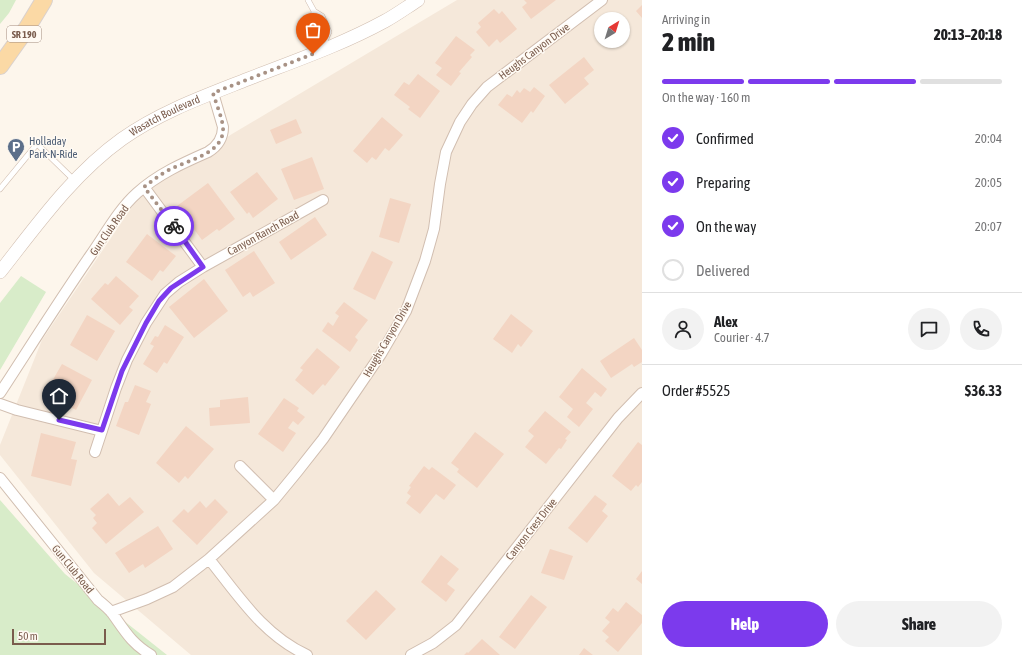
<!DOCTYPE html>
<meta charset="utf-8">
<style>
body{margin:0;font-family:"Asap Condensed",sans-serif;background:#f2f2f2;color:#202124;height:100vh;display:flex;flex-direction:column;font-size:15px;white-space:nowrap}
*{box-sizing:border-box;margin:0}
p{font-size:13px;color:#757577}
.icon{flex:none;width:22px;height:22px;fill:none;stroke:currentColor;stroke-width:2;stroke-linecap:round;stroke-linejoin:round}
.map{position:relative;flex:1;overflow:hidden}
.sheet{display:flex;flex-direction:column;background:#fff;width:380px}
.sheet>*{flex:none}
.needle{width:26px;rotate:38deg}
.tools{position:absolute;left:594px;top:12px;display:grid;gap:8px}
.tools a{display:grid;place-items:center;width:36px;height:36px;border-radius:50%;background:#fff;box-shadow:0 1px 3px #0004;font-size:20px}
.scale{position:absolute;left:12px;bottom:10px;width:94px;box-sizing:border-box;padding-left:4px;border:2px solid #7a5c4d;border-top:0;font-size:11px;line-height:14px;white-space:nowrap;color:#7a5c4d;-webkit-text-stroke:3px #fffaf3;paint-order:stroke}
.pin{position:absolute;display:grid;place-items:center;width:34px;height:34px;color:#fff;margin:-41px -17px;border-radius:50% 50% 50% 0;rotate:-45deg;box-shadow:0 0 4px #0007}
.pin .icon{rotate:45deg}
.courier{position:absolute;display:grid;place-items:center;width:40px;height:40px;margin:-20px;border:3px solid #7c3aed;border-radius:50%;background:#fff;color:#222;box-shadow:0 1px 5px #0007}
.headline em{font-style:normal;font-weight:800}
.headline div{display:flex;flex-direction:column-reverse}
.headline{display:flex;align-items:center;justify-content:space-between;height:68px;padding:0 20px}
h1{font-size:26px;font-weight:800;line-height:30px}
.bar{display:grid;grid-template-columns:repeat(4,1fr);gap:6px 4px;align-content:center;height:48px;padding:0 20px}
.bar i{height:5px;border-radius:3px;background:#e0e0e0}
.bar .selected{background:#7c3aed}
.bar p{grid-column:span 4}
.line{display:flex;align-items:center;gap:10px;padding:0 20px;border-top:1px solid #e0e0e0}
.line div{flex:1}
.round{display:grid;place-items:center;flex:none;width:42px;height:42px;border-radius:21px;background:#f2f2f2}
ol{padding:0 20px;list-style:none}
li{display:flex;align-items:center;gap:12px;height:44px}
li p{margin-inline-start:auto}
li .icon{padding:4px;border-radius:50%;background:#7c3aed;color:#fff;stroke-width:4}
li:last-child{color:#757577}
li i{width:22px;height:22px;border:2px solid #e0e0e0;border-radius:50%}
.button{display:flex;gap:8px;margin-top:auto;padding:8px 20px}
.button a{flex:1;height:46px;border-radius:24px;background:#7c3aed;color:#fff;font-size:16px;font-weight:800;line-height:46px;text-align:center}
.button a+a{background:#f2f2f2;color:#202124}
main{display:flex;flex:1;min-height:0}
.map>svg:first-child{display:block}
.residential{fill:#f5e8da;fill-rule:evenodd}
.green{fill:#d8ecc9}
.building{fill:#f3d5c3}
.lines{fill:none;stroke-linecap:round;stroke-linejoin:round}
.service-casing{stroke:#d1beb0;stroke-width:6}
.minor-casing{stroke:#d1beb0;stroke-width:12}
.tertiary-casing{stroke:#d1beb0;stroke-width:14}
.primary-casing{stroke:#dad1cd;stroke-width:18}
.service{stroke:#fff;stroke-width:5}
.minor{stroke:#fff;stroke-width:10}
.tertiary{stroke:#fff;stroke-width:13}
.primary{stroke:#fbd9a5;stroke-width:16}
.done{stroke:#a89285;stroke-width:4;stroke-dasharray:0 7.2}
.route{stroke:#7c3aed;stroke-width:5}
.labels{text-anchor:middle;stroke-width:3;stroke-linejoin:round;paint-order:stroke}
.shield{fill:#fffaf3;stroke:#a28b7f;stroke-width:1}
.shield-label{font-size:10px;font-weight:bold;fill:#7a5c4d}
.street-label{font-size:11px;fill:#7a5c4d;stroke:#fffaf3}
.service-label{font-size:11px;fill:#4e5e75;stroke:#fffaf3;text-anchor:start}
</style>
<main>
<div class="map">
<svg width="642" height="655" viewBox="0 0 642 655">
<rect width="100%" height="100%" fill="#fdf6ec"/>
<path class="residential" d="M 457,0 L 642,0 L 642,655 L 191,655 L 94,573 L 0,455 L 0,445 L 42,340 L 140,195 L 232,134 ZM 601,19 L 623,19 L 623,41 L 601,41 Z"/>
<path class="green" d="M 0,0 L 16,0 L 9,13 L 0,24 Z
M 21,276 L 46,292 L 0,370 L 0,303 Z
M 0,500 L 65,574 L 167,655 L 0,655 Z"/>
<path class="building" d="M 524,0 L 556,0 L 531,19 L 522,7 L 527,3 Z
M 642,5 L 642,18 L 636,11 Z
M 494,9 L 499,14 L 502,11 L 517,29 L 500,43 L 497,39 L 489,47 L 476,32 L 481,27 L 478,23 Z
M 456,36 L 475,50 L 470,55 L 472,57 L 459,72 L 461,73 L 451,86 L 436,75 L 442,68 L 435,63 Z
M 584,57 L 594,70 L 584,78 L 589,84 L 565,104 L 549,85 Z
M 418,74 L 440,91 L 420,118 L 408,109 L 410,107 L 394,95 L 404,82 L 409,85 Z
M 534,87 L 545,96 L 533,113 L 531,111 L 522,123 L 498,105 L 507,94 L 512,97 L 517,90 L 520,93 L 524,88 L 530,92 Z
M 382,117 L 403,135 L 389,151 L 385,148 L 376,160 L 372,157 L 367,163 L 353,151 Z
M 296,119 L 302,133 L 276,144 L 270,130 Z
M 312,157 L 324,189 L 294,200 L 281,169 Z
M 257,172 L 278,199 L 253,218 L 249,212 L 247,214 L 230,192 Z
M 208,183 L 235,219 L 219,231 L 217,229 L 202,240 L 177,206 Z
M 390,198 L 411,204 L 399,243 L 379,237 Z
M 315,217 L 327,235 L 291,260 L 279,242 Z
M 147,234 L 176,256 L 163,272 L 160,270 L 152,281 L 126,262 Z
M 254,251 L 275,283 L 253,297 L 250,292 L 243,297 L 225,270 Z
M 372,251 L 393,262 L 375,300 L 353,289 Z
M 116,276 L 139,296 L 129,307 L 133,310 L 120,325 L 91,299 L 105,283 L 108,285 Z
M 204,279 L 228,311 L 194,338 L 169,307 Z
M 344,302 L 368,320 L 355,337 L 358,340 L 350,352 L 322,331 L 328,322 L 333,326 L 339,316 L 335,313 Z
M 511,314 L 533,331 L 521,347 L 518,344 L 512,353 L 493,339 Z
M 87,315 L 115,331 L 97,361 L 70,345 Z
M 165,325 L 184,337 L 167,364 L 164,362 L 157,373 L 143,364 L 154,346 L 150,344 L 155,336 L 158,337 Z
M 634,338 L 642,350 L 642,362 L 634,367 L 632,364 L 611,378 L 600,361 Z
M 317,348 L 340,367 L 325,386 L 323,384 L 313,395 L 295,380 L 303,370 L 300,368 Z
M 62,364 L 92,380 L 76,410 L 47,394 L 53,383 L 51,383 Z
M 582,368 L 607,389 L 601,397 L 595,392 L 586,403 L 593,409 L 579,427 L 567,417 L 573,409 L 559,397 Z
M 135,385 L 151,391 L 146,402 L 151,404 L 139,435 L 116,426 L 125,402 L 128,402 Z
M 248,397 L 250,423 L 210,426 L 209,408 L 220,407 L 220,400 Z
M 284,398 L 299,408 L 297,411 L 305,417 L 298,425 L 293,421 L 288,428 L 296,433 L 283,452 L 258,434 Z
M 545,411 L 571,432 L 565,439 L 567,440 L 561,449 L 559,448 L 546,464 L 525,447 L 534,436 L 528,431 Z
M 186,426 L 214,449 L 188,479 L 185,476 L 179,483 L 156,463 Z
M 475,432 L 504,454 L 477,488 L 457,472 L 459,469 L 451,463 Z
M 41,433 L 76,442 L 71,459 L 77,460 L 71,486 L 31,476 Z
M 638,442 L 642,445 L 642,482 L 638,487 L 636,485 L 631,491 L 612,476 Z
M 424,466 L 429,470 L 432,467 L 456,485 L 444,500 L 436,494 L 420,514 L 406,503 L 411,496 L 407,493 L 411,487 L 409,486 Z
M 108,493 L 119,506 L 130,497 L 144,512 L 106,544 L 92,528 L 97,523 L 93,518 L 96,515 L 90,509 Z
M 595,495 L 607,504 L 602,511 L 608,516 L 587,543 L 568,528 Z
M 215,499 L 228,512 L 197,545 L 172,521 L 184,509 L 188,513 L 200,501 L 206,508 Z
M 158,526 L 173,549 L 145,568 L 143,564 L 129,573 L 115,553 Z
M 550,549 L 573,556 L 564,580 L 541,573 Z
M 441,555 L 459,569 L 447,584 L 455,590 L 446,602 L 421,582 Z
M 642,571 L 642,584 L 636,579 Z
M 376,590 L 396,609 L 366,640 L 346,621 Z
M 531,595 L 547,607 L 515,649 L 499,637 Z
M 626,602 L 642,615 L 642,623 L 618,652 L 605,641 L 609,637 L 602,631 L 610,622 L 605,618 L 613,608 L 618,612 Z
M 482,639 L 500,655 L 464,655 L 467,652 L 468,653 Z
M 584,648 L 593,655 L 579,655 Z"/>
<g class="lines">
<defs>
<path id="service" d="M 308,0 L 314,11 L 322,16 L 329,32 L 325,41 C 316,32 312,23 314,11
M 0,189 L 37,144 L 74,180"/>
<path id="minor" d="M 144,187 L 203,267
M 0,393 C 30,347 59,301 90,256 C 105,235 118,210 137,193 C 158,174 183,163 208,152 C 218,146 223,138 223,127 L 213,93
M 0,404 L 17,410 L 102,431
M 95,452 L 116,388 L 127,360 L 146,323 L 165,294 L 179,282 L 203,267 L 323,200
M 240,466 L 274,500
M 0,478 L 98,600 C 103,604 108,608 112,613 C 125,631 131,643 151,655
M 209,559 C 238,595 263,635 307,655
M 111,612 L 147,599 L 173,587 L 209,559 L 274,500 L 297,472 L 323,439 L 381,354 L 406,311 L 425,261 L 434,229 L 440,184 L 446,152 L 460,122 L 472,104 L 487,87 L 602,0
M 411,655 L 433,643 L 456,625 L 618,418 L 642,393"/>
<g id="tertiary">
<path id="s1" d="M 0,272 C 37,225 73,174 122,139 C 160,112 205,96 248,79 C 294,61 341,45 385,21 C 396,15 407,7 418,0"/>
</g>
<path id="primary" d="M 0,66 L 27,28 L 44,0"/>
</defs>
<use href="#service" class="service-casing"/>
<use href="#minor" class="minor-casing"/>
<use href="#tertiary" class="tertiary-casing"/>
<use href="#primary" class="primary-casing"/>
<use href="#service" class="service"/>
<use href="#minor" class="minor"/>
<use href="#tertiary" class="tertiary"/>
<use href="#primary" class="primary"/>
</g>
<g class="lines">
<path class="done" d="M 174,226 L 144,187 C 153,180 162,173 173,168 C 189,160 220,154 223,132 C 224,121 216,104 213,93 L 313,54"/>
<path class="route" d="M 59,420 L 102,430 L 122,371 L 146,323 L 159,301 L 171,288 L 203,267 L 174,226"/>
</g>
<defs>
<symbol id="parking-pin" viewBox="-11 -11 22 30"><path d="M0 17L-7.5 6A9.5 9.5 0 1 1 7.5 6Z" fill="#5c6f8a" stroke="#fffaf3"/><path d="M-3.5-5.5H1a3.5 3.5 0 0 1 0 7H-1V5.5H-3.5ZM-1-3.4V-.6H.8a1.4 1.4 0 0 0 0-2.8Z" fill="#fff"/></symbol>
</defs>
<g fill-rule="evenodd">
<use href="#parking-pin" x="6" y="137" width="20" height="27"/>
</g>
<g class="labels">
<rect class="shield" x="7" y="26" width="34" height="16" rx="3"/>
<g class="shield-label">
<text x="24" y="38">SR 190</text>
</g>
<g class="street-label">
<text transform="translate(534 51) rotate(-37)" y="4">Heughs Canyon Drive</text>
<text dy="4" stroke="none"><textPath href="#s1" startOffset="230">Wasatch Boulevard</textPath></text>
<text transform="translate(109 230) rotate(-55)" y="4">Gun Club Road</text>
<text transform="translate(263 233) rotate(-29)" y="4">Canyon Ranch Road</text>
<text transform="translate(387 339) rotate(-60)" y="4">Heughs Canyon Drive</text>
<text transform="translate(531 529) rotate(-52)" y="4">Canyon Crest Drive</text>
<text transform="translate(73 569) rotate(51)" y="4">Gun Club Road</text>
</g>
<g class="service-label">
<text x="29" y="145">Holladay<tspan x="29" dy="13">Park-N-Ride</tspan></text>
</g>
</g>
</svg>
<div class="tools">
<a><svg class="needle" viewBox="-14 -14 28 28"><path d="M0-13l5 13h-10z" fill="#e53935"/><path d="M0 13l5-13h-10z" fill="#757577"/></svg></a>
</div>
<div class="scale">50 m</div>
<div class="pin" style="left:313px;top:54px;background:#ea580c"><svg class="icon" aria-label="bag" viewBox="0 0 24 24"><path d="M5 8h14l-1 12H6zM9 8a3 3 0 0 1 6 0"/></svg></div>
<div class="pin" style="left:59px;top:420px;background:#1f2937"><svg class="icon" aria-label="home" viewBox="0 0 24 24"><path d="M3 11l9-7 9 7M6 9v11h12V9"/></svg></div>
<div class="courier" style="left:174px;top:226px"><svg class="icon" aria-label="bike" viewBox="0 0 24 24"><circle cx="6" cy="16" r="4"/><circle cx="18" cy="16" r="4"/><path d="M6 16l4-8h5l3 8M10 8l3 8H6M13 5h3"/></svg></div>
</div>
<section class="sheet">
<div class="headline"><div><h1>2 min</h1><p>Arriving in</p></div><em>20:13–20:18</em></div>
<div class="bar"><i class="selected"></i><i class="selected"></i><i class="selected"></i><i></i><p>On the way · 160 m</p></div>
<ol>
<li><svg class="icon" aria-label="check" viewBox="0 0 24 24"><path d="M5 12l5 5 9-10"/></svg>Confirmed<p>20:04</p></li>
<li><svg class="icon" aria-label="check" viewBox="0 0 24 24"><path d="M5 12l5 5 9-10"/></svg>Preparing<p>20:05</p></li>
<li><svg class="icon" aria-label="check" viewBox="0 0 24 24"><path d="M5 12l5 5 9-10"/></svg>On the way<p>20:07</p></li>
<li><i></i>Delivered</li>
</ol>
<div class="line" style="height:72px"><a class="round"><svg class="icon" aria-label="person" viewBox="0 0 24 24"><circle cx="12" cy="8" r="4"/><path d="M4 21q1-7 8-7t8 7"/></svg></a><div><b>Alex</b><p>Courier · 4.7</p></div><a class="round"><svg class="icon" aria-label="chat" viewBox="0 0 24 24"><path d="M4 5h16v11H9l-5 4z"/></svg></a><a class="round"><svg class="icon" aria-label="phone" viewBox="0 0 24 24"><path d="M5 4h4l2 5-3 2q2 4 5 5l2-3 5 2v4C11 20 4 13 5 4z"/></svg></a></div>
<div class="line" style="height:52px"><div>Order #5525</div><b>$36.33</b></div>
<div class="button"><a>Help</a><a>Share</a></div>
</section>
</main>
